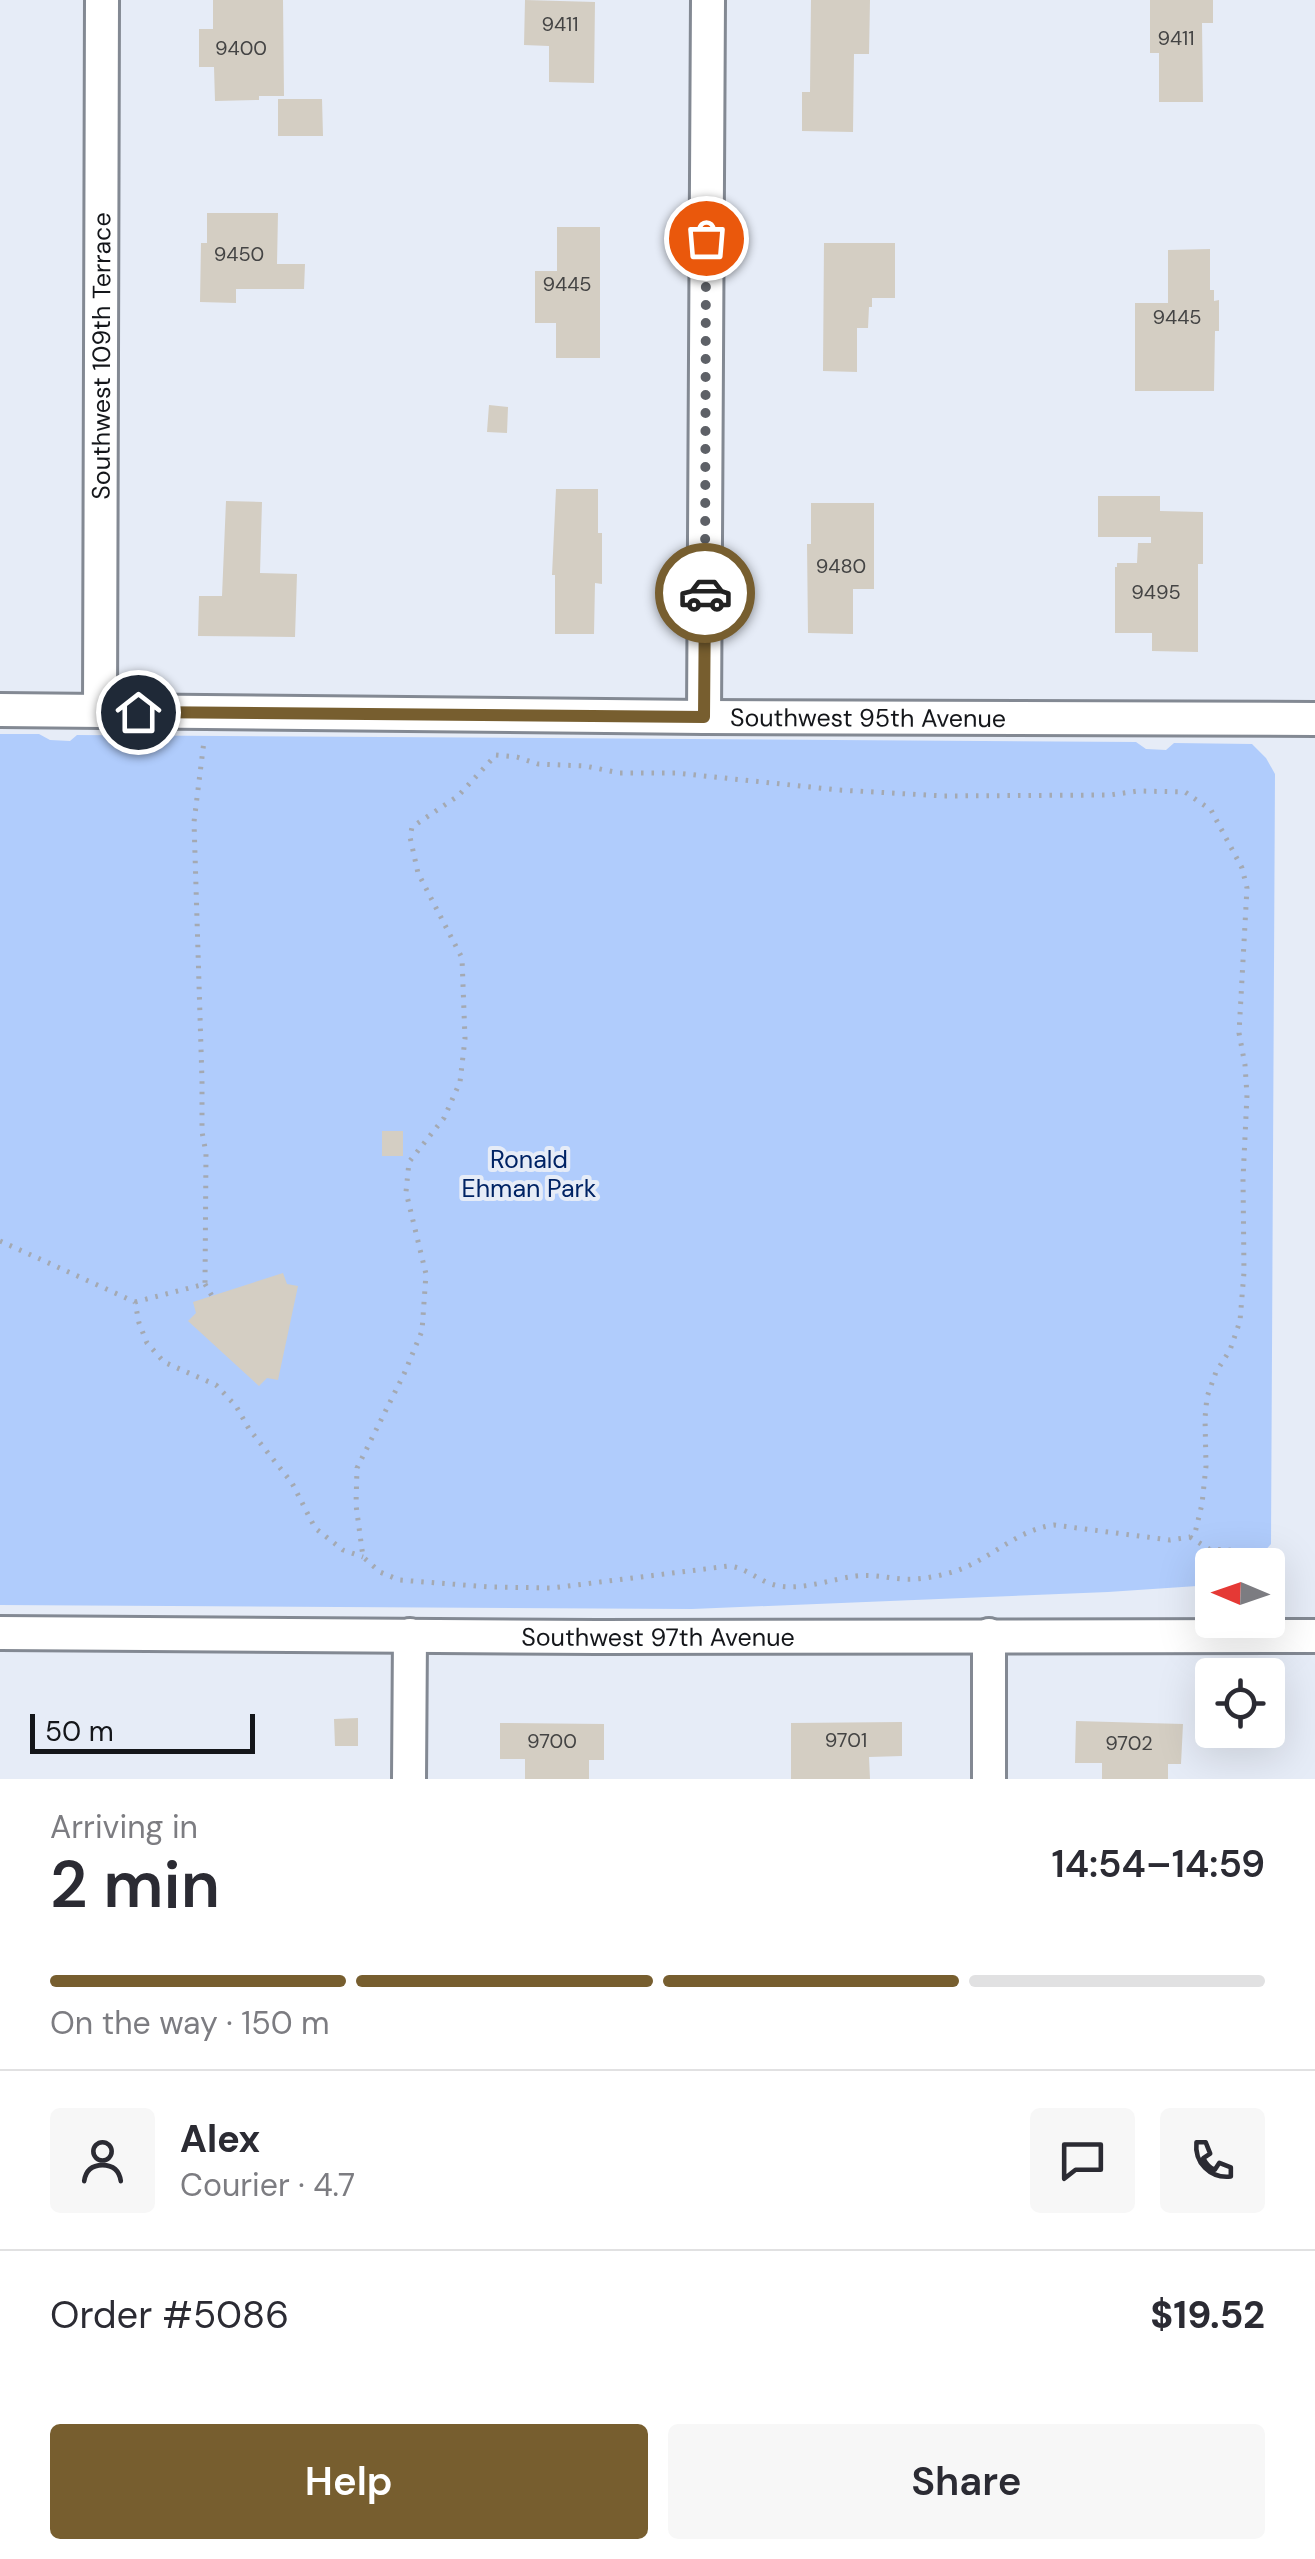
<!DOCTYPE html>
<meta charset="utf-8">
<style>
body{margin:0;font-family:"DM Sans",sans-serif;background:#f7f7f7;color:#2b2b33;height:100vh;display:flex;flex-direction:column;font-size:38px;white-space:nowrap}
*{box-sizing:border-box;margin:0}
p{font-size:32px;color:#7c7c81}
.icon{flex:none;width:55px;height:55px;fill:none;stroke:currentColor;stroke-width:2;stroke-linecap:round;stroke-linejoin:round}
.map{position:relative;height:1779px;overflow:hidden}
.details{display:flex;flex-direction:column;background:#fff;flex:1}
.details>*{flex:none}
.needle{width:65px;rotate:272deg}
.tools{position:absolute;left:1195px;top:1548px;display:grid;gap:20px}
.tools a{display:grid;place-items:center;width:90px;height:90px;border-radius:10px;background:#fff;box-shadow:0 10px 40px #0002;font-size:50px}
.scale{position:absolute;left:30px;bottom:25px;width:225px;box-sizing:border-box;padding-left:10px;border:5px solid #14161a;border-top:0;font-size:28px;line-height:35px;white-space:nowrap;color:#14161a;-webkit-text-stroke:8px #e6ecf7;paint-order:stroke}
.pin{position:absolute;display:grid;place-items:center;width:85px;height:85px;color:#fff;margin:-42px;border:5px solid #fff;border-radius:50%;box-shadow:0 2px 10px #0007}
.courier{position:absolute;display:grid;place-items:center;width:100px;height:100px;margin:-50px;border:8px solid #775e2f;border-radius:50%;background:#fff;color:#222;box-shadow:0 2px 12px #0007}
.overview em{font-style:normal;font-weight:600}
.overview div{display:flex;flex-direction:column-reverse}
.overview{display:flex;align-items:center;justify-content:space-between;height:170px;padding:0 50px}
h1{font-size:65px;font-weight:600;line-height:75px}
.bar{display:grid;grid-template-columns:repeat(4,1fr);gap:15px 10px;align-content:center;height:120px;padding:0 50px}
.bar i{height:12px;border-radius:8px;background:#e1e1e2}
.bar .selected{background:#775e2f}
.bar p{grid-column:span 4}
.line{display:flex;align-items:center;gap:25px;padding:0 50px;border-top:2px solid #e1e1e2}
.line div{flex:1}
.round{display:grid;place-items:center;flex:none;width:105px;height:105px;border-radius:10px;background:#f7f7f7}
.action{display:flex;gap:20px;margin-top:auto;padding:20px 50px}
.action a{flex:1;height:115px;border-radius:10px;background:#775e2f;color:#fff;font-size:40px;font-weight:600;line-height:115px;text-align:center}
.action a+a{background:#f7f7f7;color:#2b2b33}
.map>svg:first-child{display:block}
.green{fill:#b0ccfc}
.building{fill:#d4cec3}
.lines{fill:none;stroke-linecap:round;stroke-linejoin:round}
.minor-casing{stroke:#838993;stroke-width:38}
.path{stroke:#a4a9b2;stroke-width:5;stroke-dasharray:2.5 8;stroke-linecap:butt}
.minor{stroke:#fff;stroke-width:32}
.done{stroke:#5e6167;stroke-width:10;stroke-dasharray:0 18}
.route{stroke:#775e2f;stroke-width:12}
.labels{text-anchor:middle;stroke-width:8;stroke-linejoin:round;paint-order:stroke}
.number-label{font-size:20px;fill:#444}
.street-label{font-size:25px;fill:#14161a;stroke:#e6ecf7}
.park-label{font-size:25px;fill:#002364;stroke:#e6ecf7}
</style>
<div class="map">
<svg width="1315" height="1779" viewBox="0 0 1315 1779">
<rect width="100%" height="100%" fill="#e6ecf7"/>
<path class="green" d="M 0,734 L 39,734 L 50,740 L 70,741 L 77,735 L 1136,742 L 1146,749 L 1166,750 L 1174,743 L 1252,744 L 1266,758 L 1275,774 L 1271,1544 L 1252,1565 L 1212,1565 L 1212,1585 L 1108,1592 L 692,1609 L 0,1605 Z"/>
<path class="building" d="M 213,0 L 283,0 L 284,96 L 259,96 L 259,100 L 215,101 L 214,67 L 199,67 L 199,29 L 213,29 Z
M 525,0 L 595,2 L 594,83 L 549,82 L 549,46 L 524,45 Z
M 811,0 L 870,0 L 869,54 L 854,54 L 853,132 L 802,131 L 802,92 L 810,92 Z
M 1150,0 L 1213,0 L 1213,23 L 1202,23 L 1203,102 L 1159,102 L 1159,53 L 1150,53 Z
M 278,99 L 322,99 L 323,136 L 278,136 Z
M 207,213 L 278,213 L 277,264 L 305,264 L 304,289 L 236,289 L 236,303 L 200,302 L 201,243 L 207,243 Z
M 557,227 L 600,227 L 600,358 L 556,358 L 556,323 L 535,323 L 535,271 L 557,271 Z
M 824,243 L 895,243 L 895,298 L 872,298 L 872,307 L 869,307 L 868,328 L 857,328 L 857,372 L 823,371 Z
M 1210,249 L 1210,290 L 1214,290 L 1214,301 L 1219,300 L 1219,331 L 1215,331 L 1214,391 L 1135,391 L 1135,303 L 1168,303 L 1168,250 Z
M 489,405 L 508,407 L 507,433 L 487,432 Z
M 556,489 L 598,489 L 598,533 L 602,533 L 602,584 L 595,583 L 594,634 L 555,634 L 555,575 L 552,575 Z
M 1098,496 L 1160,496 L 1160,511 L 1203,512 L 1203,564 L 1198,564 L 1198,652 L 1152,651 L 1152,633 L 1115,633 L 1115,567 L 1117,567 L 1117,563 L 1137,563 L 1138,543 L 1151,543 L 1151,537 L 1098,537 Z
M 226,501 L 262,502 L 260,573 L 297,574 L 295,637 L 198,636 L 199,596 L 222,596 Z
M 811,503 L 874,503 L 874,589 L 853,589 L 853,634 L 808,633 L 807,544 L 811,544 Z
M 382,1131 L 403,1131 L 403,1156 L 382,1156 Z
M 283,1273 L 287,1284 L 298,1286 L 278,1380 L 267,1378 L 259,1386 L 188,1321 L 196,1313 L 193,1302 Z
M 358,1718 L 358,1746 L 335,1746 L 334,1719 Z
M 1076,1721 L 1183,1724 L 1181,1764 L 1168,1764 L 1168,1779 L 1102,1779 L 1102,1763 L 1075,1763 Z
M 902,1722 L 902,1756 L 869,1757 L 870,1779 L 791,1779 L 791,1723 Z
M 500,1723 L 604,1724 L 604,1760 L 589,1760 L 589,1779 L 525,1779 L 525,1759 L 500,1759 Z"/>
<g class="lines">
<defs>
<g id="minor">
<path id="s1" d="M 0,710 L 704,717 L 1315,719"/>
<path id="s2" d="M 100,711 L 102,0"/>
<path d="M 704,717 L 708,0"/>
<path id="s3" d="M 0,1633 L 597,1637 L 1315,1636"/>
<path d="M 409,1779 L 410,1635"/>
<path d="M 989,1779 L 989,1635"/>
</g>
</defs>
<use href="#minor" class="minor-casing"/>
<path class="path" d="M 496,755 L 517,757 L 538,764 L 585,766 L 620,773 L 676,773 L 839,790 L 944,796 L 1110,795 L 1138,791 L 1185,792 L 1211,810 L 1242,868 L 1247,888 L 1239,1033 L 1245,1065 L 1247,1095 L 1243,1179 L 1244,1272 L 1240,1321 L 1230,1350 L 1216,1372 L 1207,1397 L 1205,1418 L 1206,1466 L 1202,1504 L 1195,1533 L 1190,1537 L 1170,1540 L 1054,1525 C 1014,1530 988,1563 949,1573 C 934,1577 918,1580 903,1579 C 887,1578 873,1574 856,1576 C 832,1579 804,1590 779,1586 C 760,1583 748,1568 729,1566 L 552,1588 L 490,1587 L 399,1580 L 380,1572 L 363,1557 L 356,1505 L 357,1468 L 404,1374 L 422,1331 L 426,1274 L 406,1192 L 409,1162 L 444,1118 L 460,1082 L 465,1039 L 462,958 L 418,873 L 410,837 L 412,827 L 458,796 Z
M 0,1241 L 135,1302 L 139,1323 L 147,1343 L 164,1362 L 216,1385 L 236,1406 L 249,1429 L 292,1483 L 315,1528 L 343,1550 L 363,1557
M 205,1284 L 212,1296
M 135,1302 L 205,1284 L 206,1153 L 202,1132 L 202,1081 L 194,822 L 204,741
M 1190,1537 L 1209,1549 L 1266,1552
M 1209,1549 L 1223,1565"/>
<use href="#minor" class="minor"/>
</g>
<g class="lines">
<path class="done" d="M 705,593 L 706,238"/>
<path class="route" d="M 138,712 L 704,717 L 705,593"/>
</g>
<g class="labels">
<g class="number-label">
<text x="560" y="31">9411</text>
<text x="1176" y="45">9411</text>
<text x="241" y="55">9400</text>
<text x="239" y="261">9450</text>
<text x="567" y="291">9445</text>
<text x="1177" y="324">9445</text>
<text x="841" y="573">9480</text>
<text x="1156" y="599">9495</text>
<text x="846" y="1747">9701</text>
<text x="552" y="1748">9700</text>
<text x="1129" y="1750">9702</text>
</g>
<g class="street-label">
<text dy="9" stroke="none"><textPath href="#s2" startOffset="355">Southwest 109th Terrace</textPath></text>
<text dy="9" stroke="none"><textPath href="#s1" startOffset="868">Southwest 95th Avenue</textPath></text>
<text dy="9" stroke="none"><textPath href="#s3" startOffset="658">Southwest 97th Avenue</textPath></text>
</g>
<g class="park-label">
<text x="529" y="1168">Ronald<tspan x="529" dy="29">Ehman Park</tspan></text>
</g>
</g>
</svg>
<div class="tools">
<a><svg class="needle" viewBox="-14 -14 28 28"><path d="M0-13l5 13h-10z" fill="#e53935"/><path d="M0 13l5-13h-10z" fill="#7c7c81"/></svg></a>
<a><svg class="icon" aria-label="locate" viewBox="0 0 24 24"><circle cx="12" cy="12" r="6"/><path d="M12 2v4M12 18v4M2 12h4M18 12h4"/></svg></a>
</div>
<div class="scale">50 m</div>
<div class="pin" style="left:706px;top:238px;background:#ea580c"><svg class="icon" aria-label="bag" viewBox="0 0 24 24"><path d="M5 8h14l-1 12H6zM9 8a3 3 0 0 1 6 0"/></svg></div>
<div class="pin" style="left:138px;top:712px;background:#1f2937"><svg class="icon" aria-label="home" viewBox="0 0 24 24"><path d="M3 11l9-7 9 7M6 9v11h12V9"/></svg></div>
<div class="courier" style="left:705px;top:593px"><svg class="icon" aria-label="car" viewBox="0 0 24 24"><path d="M5 17H2v-5l4-1 3-4h7l3 4 3 1v5h-3M9 17h6M6 11h13"/><circle cx="7" cy="17" r="2"/><circle cx="17" cy="17" r="2"/></svg></div>
</div>
<section class="details">
<div class="overview"><div><h1>2 min</h1><p>Arriving in</p></div><em>14:54–14:59</em></div>
<div class="bar"><i class="selected"></i><i class="selected"></i><i class="selected"></i><i></i><p>On the way · 150 m</p></div>
<div class="line" style="height:180px"><a class="round"><svg class="icon" aria-label="person" viewBox="0 0 24 24"><circle cx="12" cy="8" r="4"/><path d="M4 21q1-7 8-7t8 7"/></svg></a><div><b>Alex</b><p>Courier · 4.7</p></div><a class="round"><svg class="icon" aria-label="chat" viewBox="0 0 24 24"><path d="M4 5h16v11H9l-5 4z"/></svg></a><a class="round"><svg class="icon" aria-label="phone" viewBox="0 0 24 24"><path d="M5 4h4l2 5-3 2q2 4 5 5l2-3 5 2v4C11 20 4 13 5 4z"/></svg></a></div>
<div class="line" style="height:130px"><div>Order #5086</div><b>$19.52</b></div>
<div class="action"><a>Help</a><a>Share</a></div>
</section>
